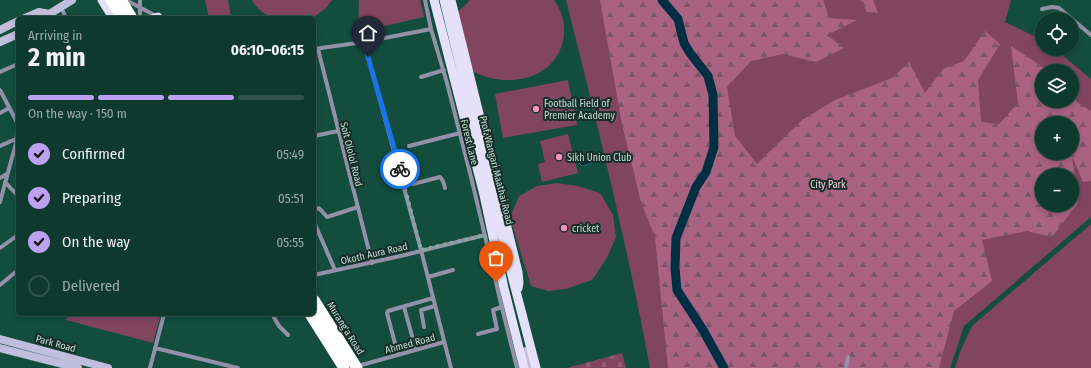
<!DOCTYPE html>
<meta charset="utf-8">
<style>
body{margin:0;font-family:"Fira Sans Condensed",sans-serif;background:#1c453a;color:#f1f3f6;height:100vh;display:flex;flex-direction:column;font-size:15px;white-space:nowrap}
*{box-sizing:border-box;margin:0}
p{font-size:13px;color:#9badaa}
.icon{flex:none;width:22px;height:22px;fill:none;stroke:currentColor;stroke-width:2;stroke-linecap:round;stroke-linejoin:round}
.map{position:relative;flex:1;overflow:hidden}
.side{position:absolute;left:16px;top:16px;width:300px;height:300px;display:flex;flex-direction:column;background:#0e3a2e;border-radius:6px;box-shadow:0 2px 6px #0003,0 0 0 1px #2e544a}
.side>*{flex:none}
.buttons{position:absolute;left:1035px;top:12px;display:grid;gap:8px}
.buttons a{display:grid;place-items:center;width:44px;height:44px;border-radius:50%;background:#0e3a2e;box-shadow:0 2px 6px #0003,0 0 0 1px #2e544a;font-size:20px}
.pin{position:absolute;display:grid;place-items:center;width:34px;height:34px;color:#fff;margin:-41px -17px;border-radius:50% 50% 50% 0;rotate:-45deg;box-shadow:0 0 4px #0007}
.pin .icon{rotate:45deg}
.courier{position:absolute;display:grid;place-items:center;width:40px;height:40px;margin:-20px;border:3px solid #1a73e8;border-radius:50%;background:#fff;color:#222;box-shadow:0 1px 5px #0007}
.overview em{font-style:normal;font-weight:700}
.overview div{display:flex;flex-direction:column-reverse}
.overview{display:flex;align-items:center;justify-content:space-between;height:68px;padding:0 12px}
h1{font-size:26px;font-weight:700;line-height:30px}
.bar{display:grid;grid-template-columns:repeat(4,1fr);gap:6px 4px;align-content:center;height:48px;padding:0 12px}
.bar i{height:5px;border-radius:3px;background:#2e544a}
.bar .on{background:#bca0f2}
.bar p{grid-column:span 4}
ol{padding:0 12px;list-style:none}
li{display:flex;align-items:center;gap:12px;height:44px}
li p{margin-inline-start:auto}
li .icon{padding:4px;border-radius:50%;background:#bca0f2;color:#111;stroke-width:4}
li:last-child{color:#9badaa}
li i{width:22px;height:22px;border:2px solid #2e544a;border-radius:50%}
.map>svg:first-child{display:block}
.green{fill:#814560;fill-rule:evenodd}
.forest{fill:url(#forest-firs);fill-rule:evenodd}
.cemetery{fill:url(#cemetery-stones)}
.water{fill:#002f43;stroke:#3a646e}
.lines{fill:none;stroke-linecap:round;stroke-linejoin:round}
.river{stroke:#002f43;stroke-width:9}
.street{stroke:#9391a5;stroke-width:4}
.secondary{stroke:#c1bddc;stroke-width:8}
.primary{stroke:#e4e1f9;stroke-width:9}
.highway{stroke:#fff;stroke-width:11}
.done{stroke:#84aba0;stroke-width:4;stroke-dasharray:0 7.2}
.route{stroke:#1a73e8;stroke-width:5}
.poi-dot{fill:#fc8fc1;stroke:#162e27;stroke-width:1.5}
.labels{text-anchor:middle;stroke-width:4;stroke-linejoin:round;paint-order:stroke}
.poi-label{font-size:10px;fill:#c2ded4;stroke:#162e27;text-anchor:start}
.street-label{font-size:10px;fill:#c2ded4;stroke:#162e27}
.park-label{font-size:10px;fill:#f9cfe0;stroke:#162e27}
</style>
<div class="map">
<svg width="1091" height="368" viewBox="0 0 1091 368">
<defs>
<pattern id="forest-firs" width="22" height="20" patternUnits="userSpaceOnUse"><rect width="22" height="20" fill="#a96282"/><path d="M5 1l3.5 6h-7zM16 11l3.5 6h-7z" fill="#7d5668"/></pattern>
<pattern id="cemetery-stones" width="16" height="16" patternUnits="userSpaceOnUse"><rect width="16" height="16" fill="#814560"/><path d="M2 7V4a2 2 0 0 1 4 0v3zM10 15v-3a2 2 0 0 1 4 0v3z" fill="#915f76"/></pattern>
</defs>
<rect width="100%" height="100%" fill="#124d3e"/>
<path class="green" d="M 205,0 L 228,0 L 231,18 L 209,18 Z
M 252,0 L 332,0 L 325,9 L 312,18 L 273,18 C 264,14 256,8 252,0 Z
M 359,0 L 420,0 L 424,17 L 358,32 Z
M 470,0 L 554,0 C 563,12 566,27 563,41 C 554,81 505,89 472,71 L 458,12 Z
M 566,0 L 1011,0 L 1005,22 L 1042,40 L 1042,49 L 1055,49 L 1091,79 L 1091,217 L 964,326 L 950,368 L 650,368 C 627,244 597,122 566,0 ZM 1042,71 L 1072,71 L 1072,101 L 1042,101 ZM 1042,123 L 1072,123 L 1072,153 L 1042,153 ZM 1042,175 L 1072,175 L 1072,205 L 1042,205 Z
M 568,80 L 577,125 L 503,138 L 495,94 Z
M 568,134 L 578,173 L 542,182 L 538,164 L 545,162 L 540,141 Z
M 557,183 L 578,186 L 600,193 L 613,215 L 616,237 L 607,258 L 592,280 L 566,289 L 548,291 L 531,286 L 510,218 L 519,196 L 537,186 Z
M 1091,224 L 1091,368 L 955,368 L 960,352 L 972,326 Z
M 68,314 L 161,314 L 153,343 L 66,320 Z"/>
<path class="forest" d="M 600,0 L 823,0 L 829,18 L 857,20 L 827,35 L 844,48 L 816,62 L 783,54 L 751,61 L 727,87 L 735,136 L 757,164 L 802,120 L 835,100 L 892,78 L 909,62 L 925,93 L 943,69 L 964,61 L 985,31 L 1000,44 L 978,80 L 981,122 L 999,124 L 1018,103 L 1011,46 L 1049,71 L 1042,71 L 1042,101 L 1072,101 L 1072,96 L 1078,103 L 1091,111 L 1091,181 L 1083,182 L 1072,156 L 1078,203 L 1052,237 L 1027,231 L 982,240 L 992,281 L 954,311 L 939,368 L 668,368 L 655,237 L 641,202 L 622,124 ZM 1042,123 L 1072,123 L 1072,153 L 1042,153 ZM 1042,175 L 1072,175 L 1072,205 L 1042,205 Z
M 861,0 L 873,0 L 878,13 L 867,12 Z"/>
<path class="cemetery" d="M 622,353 L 626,368 L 567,368 Z"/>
<path class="water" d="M 593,155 L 595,162 L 582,166 L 579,163 L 580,158 Z"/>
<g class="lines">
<path class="river" d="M 662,0 L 678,19 L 684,43 L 690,53 L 708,76 L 713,95 L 714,147 L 706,172 L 696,187 L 676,238 L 675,268 L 677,290 L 703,330 L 724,368"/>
<path class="street" d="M 126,0 L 156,16
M 425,0 L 431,29 L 447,83 L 471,177 L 503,312 L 517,368
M 61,7 L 66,18
M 1042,9 L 1052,7 L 1059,8 L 1091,35
M 140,18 L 140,0
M 364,42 L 421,250 L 451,368
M 314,49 L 364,42 L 431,29
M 318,49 L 372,263
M 0,72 L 18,64
M 421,77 L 444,70
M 0,90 L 18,124
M 0,113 L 9,108
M 314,136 L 338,131
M 0,146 L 18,138
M 409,146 L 460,133
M 401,176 L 407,175 L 409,182 L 413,184 L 440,177 L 443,181 L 445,188
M 0,178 L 7,174
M 5,182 L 18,196
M 0,202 L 16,143 L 18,123
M 314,210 L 319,208 L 327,217 L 358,207
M 314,222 L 335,270
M 0,248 L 18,235
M 314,275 L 405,255 L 485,235
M 428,277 L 453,270
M 0,285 L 18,270
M 404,307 L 416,350
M 272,314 L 279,326 L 288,335
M 424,327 L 421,310 L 435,306
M 478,334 L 497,329 L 493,310 L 502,307
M 155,348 L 238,368
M 398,355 L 387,313 L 388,311 L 433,298
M 358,366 L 444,342
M 150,368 L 164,314
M 846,368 L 848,357"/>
<path class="secondary" d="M 25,18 L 39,12 L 50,14
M 43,18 L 72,0
M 0,30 L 18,21
M 0,42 L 18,34
M 0,339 L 108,368
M 0,348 L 78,368
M 526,351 L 531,368"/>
<path class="primary" d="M 102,0 L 113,18
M 434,0 L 484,195 L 504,288 L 524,368
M 444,0 L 510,268 L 536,368
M 451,0 L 518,272 L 519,283 L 518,288
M 154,18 L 158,17"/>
<path class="highway" d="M 111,0 L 122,18
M 121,0 L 132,18
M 314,300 L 357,368
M 310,314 L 344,368"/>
</g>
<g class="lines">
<path class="done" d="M 400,169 L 421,250 L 485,235 L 496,282"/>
<path class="route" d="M 368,57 L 400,169"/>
</g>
<g class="poi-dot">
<circle cx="536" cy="109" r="4"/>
<circle cx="559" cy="157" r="4"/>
<circle cx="564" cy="228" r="4"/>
</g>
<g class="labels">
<g class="poi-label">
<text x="544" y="107">Football Field of<tspan x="544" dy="12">Premier Academy</tspan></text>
<text x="567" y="161">Sikh Union Club</text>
<text x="572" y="232">cricket</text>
</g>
<g class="street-label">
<text transform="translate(470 142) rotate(76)" y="4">Forest Lane</text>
<text transform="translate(352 154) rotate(76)" y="4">Soit Ololol Road</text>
<text transform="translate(497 170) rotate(76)" y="4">Prof. Wangari Maathai Road</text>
<text transform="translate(374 253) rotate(-13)" y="4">Okoth Aura Road</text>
<text transform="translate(346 328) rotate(58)" y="4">Murang'a Road</text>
<text transform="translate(56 343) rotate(15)" y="4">Park Road</text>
<text transform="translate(410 343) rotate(-15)" y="4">Ahmed Road</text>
</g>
<g class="park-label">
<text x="828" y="188">City Park</text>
</g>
</g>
</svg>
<div class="buttons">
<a><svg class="icon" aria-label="locate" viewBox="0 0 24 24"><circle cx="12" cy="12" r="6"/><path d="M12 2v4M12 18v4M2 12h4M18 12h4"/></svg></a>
<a><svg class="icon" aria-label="layers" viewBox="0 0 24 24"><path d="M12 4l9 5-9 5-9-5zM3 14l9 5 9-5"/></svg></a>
<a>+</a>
<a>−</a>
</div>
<div class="pin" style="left:496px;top:282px;background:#ea580c"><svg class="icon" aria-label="bag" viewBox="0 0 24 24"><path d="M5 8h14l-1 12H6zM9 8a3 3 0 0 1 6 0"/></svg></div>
<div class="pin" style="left:368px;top:57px;background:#1f2937"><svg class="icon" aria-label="home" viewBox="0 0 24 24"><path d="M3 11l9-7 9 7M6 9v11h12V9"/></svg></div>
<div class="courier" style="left:400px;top:169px"><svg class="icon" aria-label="bike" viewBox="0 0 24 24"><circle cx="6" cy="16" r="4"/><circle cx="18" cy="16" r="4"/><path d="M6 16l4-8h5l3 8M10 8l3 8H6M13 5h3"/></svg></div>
<section class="side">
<div class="overview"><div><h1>2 min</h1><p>Arriving in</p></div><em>06:10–06:15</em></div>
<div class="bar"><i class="on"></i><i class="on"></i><i class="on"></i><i></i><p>On the way · 150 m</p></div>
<ol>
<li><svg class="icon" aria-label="check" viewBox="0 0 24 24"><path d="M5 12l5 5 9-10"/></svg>Confirmed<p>05:49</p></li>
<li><svg class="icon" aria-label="check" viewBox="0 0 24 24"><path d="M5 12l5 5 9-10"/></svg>Preparing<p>05:51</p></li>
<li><svg class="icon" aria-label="check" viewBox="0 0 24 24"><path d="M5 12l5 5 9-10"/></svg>On the way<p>05:55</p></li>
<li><i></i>Delivered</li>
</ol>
</section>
</div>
